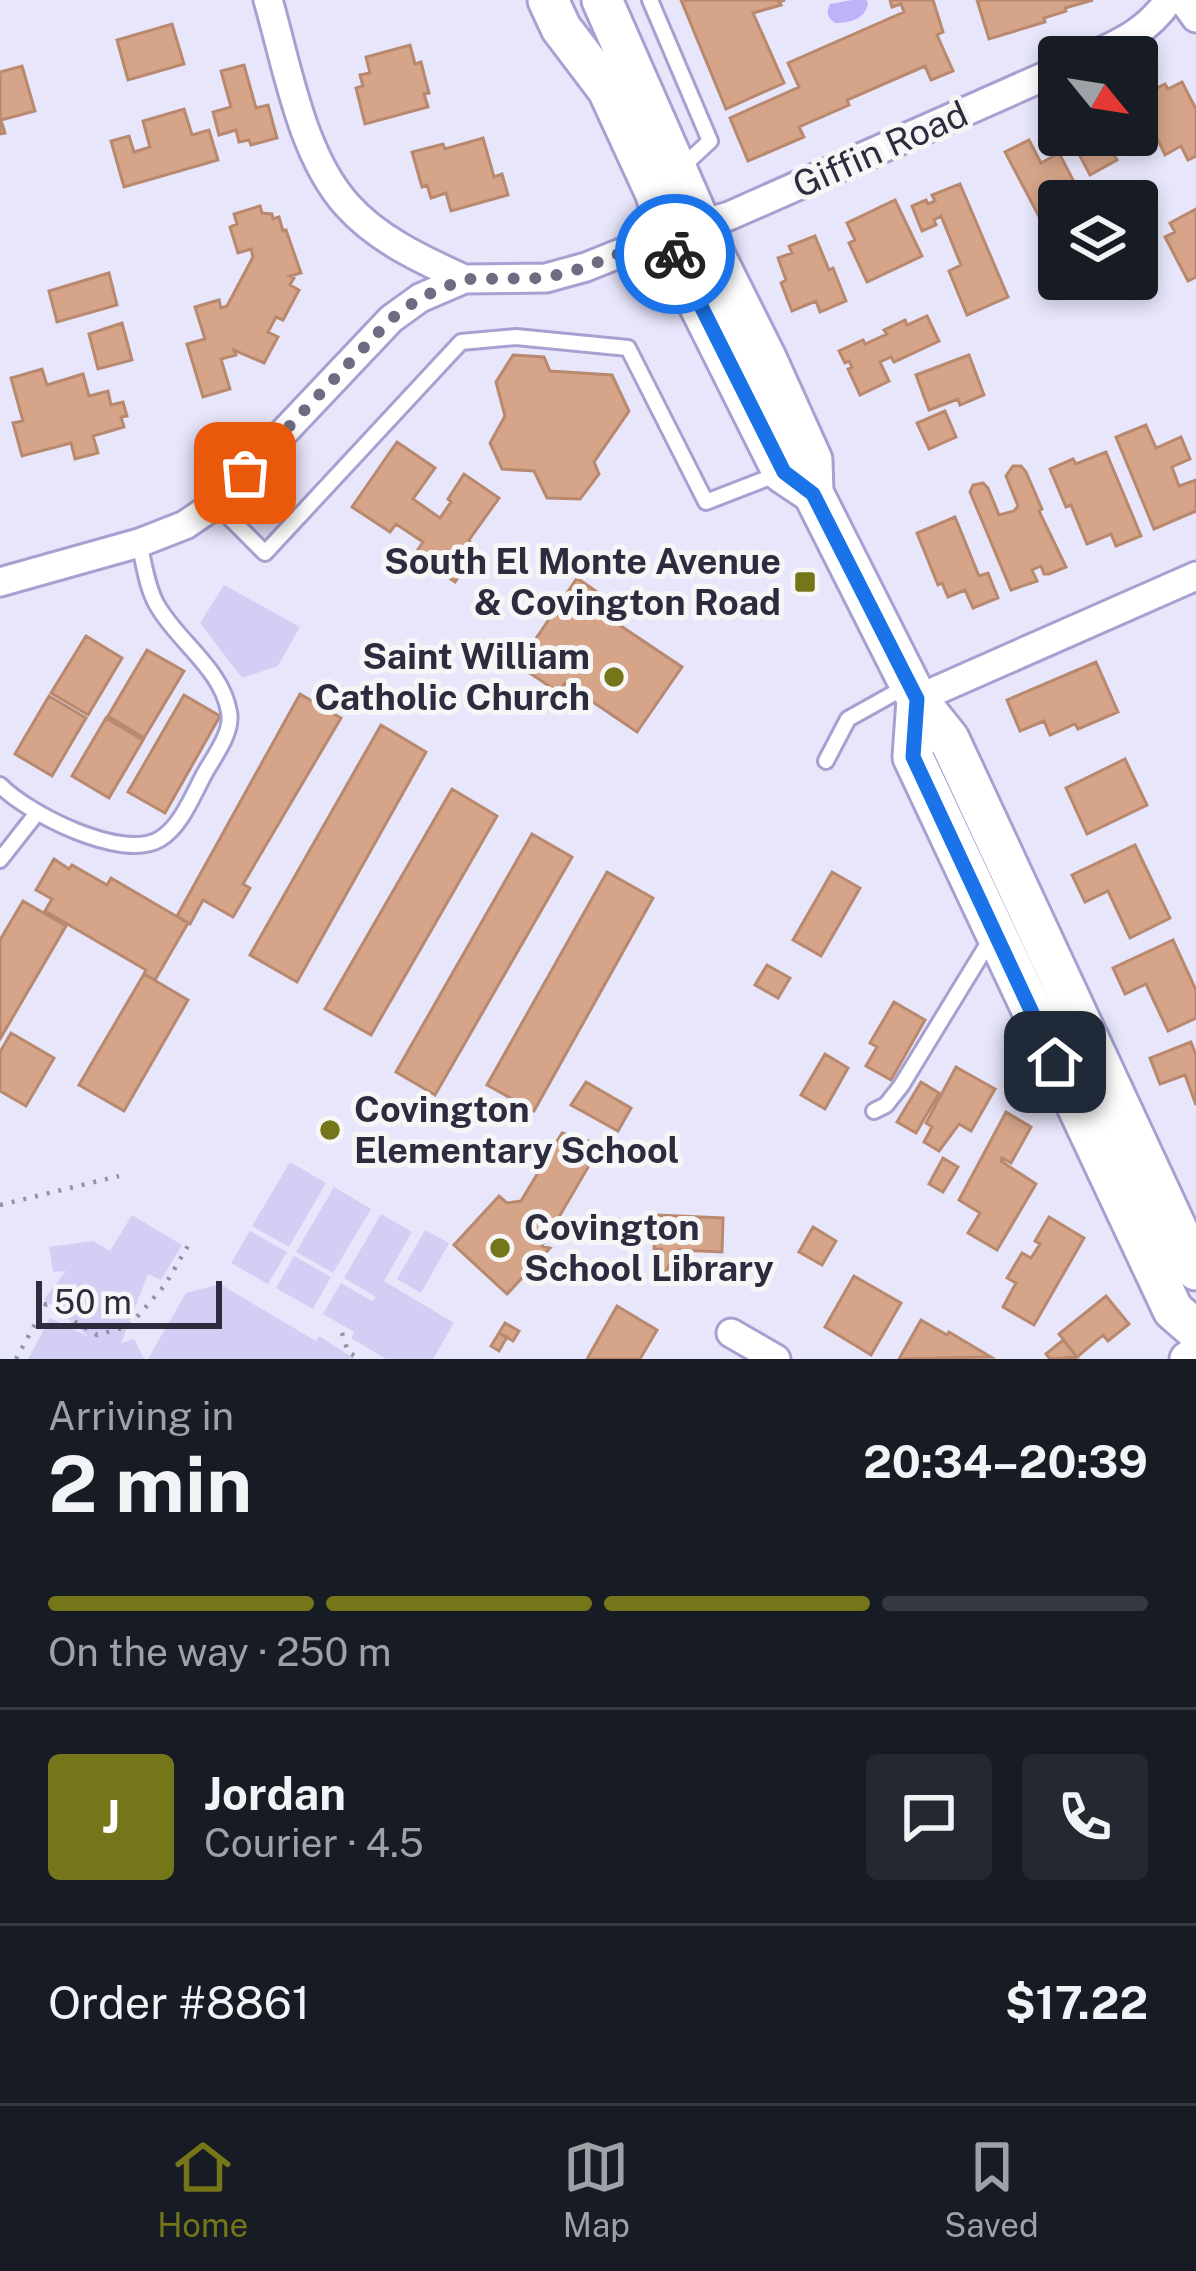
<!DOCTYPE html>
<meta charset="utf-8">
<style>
body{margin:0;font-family:"Public Sans",sans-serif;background:#242831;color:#f1f3f6;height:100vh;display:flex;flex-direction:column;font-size:45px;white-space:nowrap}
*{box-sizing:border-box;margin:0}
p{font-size:39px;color:#9ea1a6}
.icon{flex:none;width:66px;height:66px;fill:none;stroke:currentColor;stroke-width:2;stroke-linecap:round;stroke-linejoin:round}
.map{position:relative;height:1359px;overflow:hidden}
.side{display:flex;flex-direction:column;background:#171b24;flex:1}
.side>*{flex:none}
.needle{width:78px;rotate:120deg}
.fabs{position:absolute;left:1038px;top:36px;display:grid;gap:24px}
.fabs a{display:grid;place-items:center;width:120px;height:120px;border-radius:12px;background:#171b24;box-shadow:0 6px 18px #0003;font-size:60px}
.scale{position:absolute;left:36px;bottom:30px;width:186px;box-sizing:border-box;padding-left:12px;border:6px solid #2d2b3e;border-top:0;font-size:33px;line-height:42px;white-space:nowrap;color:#2d2b3e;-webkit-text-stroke:9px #f6f6f6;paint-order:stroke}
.pin{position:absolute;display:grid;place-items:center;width:102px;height:102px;color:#fff;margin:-51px;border-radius:24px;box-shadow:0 6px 18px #0006}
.courier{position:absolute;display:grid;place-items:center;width:120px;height:120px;margin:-60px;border:9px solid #1a73e8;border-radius:50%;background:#fff;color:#222;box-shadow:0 3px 15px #0007}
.overview em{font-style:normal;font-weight:700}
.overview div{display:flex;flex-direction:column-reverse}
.overview{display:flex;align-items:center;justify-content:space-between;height:204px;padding:0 48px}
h1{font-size:78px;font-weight:700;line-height:90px}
.bar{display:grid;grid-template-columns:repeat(4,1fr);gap:18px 12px;align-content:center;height:144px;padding:0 48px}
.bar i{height:15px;border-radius:9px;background:#363941}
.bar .active{background:#75751a}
.bar p{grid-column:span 4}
.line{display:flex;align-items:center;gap:30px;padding:0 48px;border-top:3px solid #363941}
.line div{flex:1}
.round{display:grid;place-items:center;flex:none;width:126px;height:126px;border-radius:12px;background:#242831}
.tab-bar{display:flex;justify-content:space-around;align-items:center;height:168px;border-top:3px solid #363941;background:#171b24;font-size:33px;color:#9ea1a6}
.tab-bar a{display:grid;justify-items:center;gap:6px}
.tab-bar .active{color:#75751a}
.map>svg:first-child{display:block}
.green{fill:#d3cff4}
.water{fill:#bcb3f9}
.building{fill:#d5a489;stroke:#b8896f;stroke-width:3}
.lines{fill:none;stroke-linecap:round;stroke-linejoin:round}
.service-casing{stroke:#a6a1d1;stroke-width:20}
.minor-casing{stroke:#a6a1d1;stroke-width:33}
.tertiary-casing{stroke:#a6a1d1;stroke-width:39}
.secondary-casing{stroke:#a6a1d1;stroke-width:45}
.path{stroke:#9391a5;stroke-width:4.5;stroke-dasharray:3 9;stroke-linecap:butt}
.service{stroke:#fff;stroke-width:14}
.minor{stroke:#fff;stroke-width:27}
.tertiary{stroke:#fff;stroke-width:33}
.secondary{stroke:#fff;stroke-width:39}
.done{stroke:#6e6c80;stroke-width:12;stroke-dasharray:0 21.6}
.route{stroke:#1a73e8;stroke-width:15}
.poi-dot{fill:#75751a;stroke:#f6f6f6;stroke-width:4.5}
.labels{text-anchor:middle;stroke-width:10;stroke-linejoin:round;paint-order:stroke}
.street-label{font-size:36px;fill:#2d2b3e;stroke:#f6f6f6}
.poi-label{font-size:36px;font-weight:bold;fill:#2d2b3e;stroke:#f6f6f6;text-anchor:end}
</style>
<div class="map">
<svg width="1196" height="1359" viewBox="0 0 1196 1359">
<rect width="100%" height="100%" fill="#e8e6fb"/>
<path class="green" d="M 224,585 L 300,627 L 278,666 L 242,678 L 200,623 Z
M 290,1162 L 326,1183 L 289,1247 L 252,1226 Z
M 334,1187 L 371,1209 L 333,1273 L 296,1252 Z
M 381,1214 L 412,1232 L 384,1281 L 454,1323 L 433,1359 L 386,1359 L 351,1338 L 354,1332 L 323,1314 L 341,1283 L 372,1301 L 376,1297 L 344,1278 Z
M 132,1215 L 182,1245 L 161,1280 L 148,1274 L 121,1343 L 134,1339 L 144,1359 L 28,1359 L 50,1318 L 89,1337 L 44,1299 L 66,1271 L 53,1272 L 49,1247 L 93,1241 L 110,1251 Z
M 425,1230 L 449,1243 L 421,1293 L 397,1279 Z
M 250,1231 L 287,1252 L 268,1284 L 231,1263 Z
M 294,1256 L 331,1277 L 313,1309 L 276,1288 Z
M 220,1284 L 316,1341 L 319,1336 L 355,1359 L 148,1359 L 186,1293 Z"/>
<path class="water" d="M 852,0 L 866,0 L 868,3 C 866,19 849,23 835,23 C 827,17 826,13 830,4 Z"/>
<path class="building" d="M 681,0 L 785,0 L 779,2 L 781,5 L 753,13 L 784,83 L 726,109 Z
M 890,0 L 933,0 L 943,32 L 937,35 L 953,71 L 931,80 L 925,66 L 847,100 L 849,105 L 799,127 L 804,137 L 748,161 L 730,118 L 799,87 L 788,63 L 904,12 L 901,4 L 892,7 Z
M 977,0 L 1093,0 L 1065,8 L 1066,11 L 1044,18 L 1045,22 L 989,39 Z
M 172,24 L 184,64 L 128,80 L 117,40 Z
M 410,45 L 415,64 L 421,62 L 429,93 L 424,94 L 428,107 L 365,124 L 356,88 L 363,86 L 360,75 L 370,73 L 366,57 Z
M 244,65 L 256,108 L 268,105 L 277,138 L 251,145 L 249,140 L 239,142 L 236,130 L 219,135 L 213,112 L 231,107 L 221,71 Z
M 22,66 L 35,111 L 1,120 L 5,133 L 0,134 L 0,72 Z
M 1182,82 L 1196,109 L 1196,156 L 1188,160 L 1181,146 L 1165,155 L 1138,98 L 1165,84 L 1168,89 Z
M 184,109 L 192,135 L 209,130 L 218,160 L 124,187 L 111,141 L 129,136 L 134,152 L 150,147 L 143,121 Z
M 1069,135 L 1131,135 L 1109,147 L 1117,160 L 1090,175 Z
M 483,138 L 494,177 L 502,174 L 508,195 L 451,211 L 446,193 L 431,198 L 427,185 L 422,187 L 412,152 L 443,144 L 445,149 Z
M 1029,140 L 1041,163 L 1059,153 L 1084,201 L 1059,201 L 1059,215 L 1043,224 L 1005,152 Z
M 960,184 L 1008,297 L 967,315 L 949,271 L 961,265 L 941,216 L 934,220 L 936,225 L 922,231 L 912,206 L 926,200 L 928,204 L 935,201 L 932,195 Z
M 895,200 L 922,256 L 867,282 L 849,243 L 855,240 L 847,223 Z
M 260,206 L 262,213 L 272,214 L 273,219 L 279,217 L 283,231 L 286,230 L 301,273 L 290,276 L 294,278 L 290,285 L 299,290 L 283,320 L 276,317 L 268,332 L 278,337 L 264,363 L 234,350 L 236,355 L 221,359 L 230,389 L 203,397 L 187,344 L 205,339 L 195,307 L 219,300 L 221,308 L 227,306 L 253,257 L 251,249 L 238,253 L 230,227 L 237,224 L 234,214 Z
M 1196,209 L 1196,277 L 1188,281 L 1165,237 L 1175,232 L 1170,223 Z
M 815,236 L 829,270 L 833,268 L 846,301 L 820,312 L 816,301 L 792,311 L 781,283 L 786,280 L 778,258 L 792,253 L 789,246 Z
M 109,273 L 117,305 L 57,322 L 49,291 Z
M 927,316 L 939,341 L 894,362 L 891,357 L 880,362 L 889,381 L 860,395 L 848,369 L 852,367 L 849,361 L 845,363 L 839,351 L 863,340 L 865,344 L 887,334 L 884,330 L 905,320 L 907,325 Z
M 122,323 L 132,360 L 98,369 L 89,334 Z
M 513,355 L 544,357 L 550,371 L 612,375 L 629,411 L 594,462 L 599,474 L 580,499 L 547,498 L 534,471 L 502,469 L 490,443 L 505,416 L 496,382 Z
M 969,355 L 984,395 L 960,405 L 958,399 L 929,410 L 916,375 Z
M 42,369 L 47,385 L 83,374 L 89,396 L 108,391 L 111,405 L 123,402 L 127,416 L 121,417 L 124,427 L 93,436 L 98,453 L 75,459 L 71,443 L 22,456 L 13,423 L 23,421 L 11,378 Z
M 945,411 L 956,437 L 929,449 L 917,423 Z
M 1146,425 L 1156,448 L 1181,437 L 1190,459 L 1172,467 L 1179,486 L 1196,480 L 1196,511 L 1154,529 L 1116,437 Z
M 397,442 L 435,468 L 413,499 L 440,518 L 451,502 L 448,499 L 464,474 L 499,498 L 469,540 L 475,553 L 455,582 L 415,554 L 423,542 L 396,524 L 390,532 L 352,507 Z
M 1106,452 L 1141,536 L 1116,546 L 1111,534 L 1087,544 L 1071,505 L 1066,507 L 1050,469 L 1073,459 L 1076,464 Z
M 1013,466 L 1021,466 L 1026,472 L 1042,509 L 1039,511 L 1066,567 L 1049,574 L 1044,574 L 1041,566 L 1032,570 L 1037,581 L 1011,590 L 970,492 L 973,485 L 983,483 L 988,488 L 999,515 L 1014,511 L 1018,506 L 1006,476 Z
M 955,517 L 979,576 L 988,573 L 998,598 L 973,608 L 965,590 L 948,597 L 942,583 L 938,585 L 917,533 Z
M 577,578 L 617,606 L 609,618 L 682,667 L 637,732 L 565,683 L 558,692 L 518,665 Z
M 86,636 L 122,658 L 88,715 L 51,693 Z
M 147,650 L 184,671 L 144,738 L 108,716 Z
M 1096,662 L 1118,712 L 1078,729 L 1075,724 L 1050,735 L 1044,721 L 1020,731 L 1007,700 Z
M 300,694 L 341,718 L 243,884 L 250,888 L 233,917 L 203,900 L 190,924 L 177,916 Z
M 184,695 L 220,716 L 165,813 L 128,792 Z
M 49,696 L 86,718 L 52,776 L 15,754 Z
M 106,718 L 143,740 L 109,798 L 72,776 Z
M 381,725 L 426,752 L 297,982 L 250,955 Z
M 1125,759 L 1147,805 L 1087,834 L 1066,788 Z
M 452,789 L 497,816 L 371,1035 L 325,1009 Z
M 532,834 L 572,857 L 435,1095 L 396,1072 Z
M 1135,845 L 1170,918 L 1130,938 L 1108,891 L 1085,902 L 1072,875 Z
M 54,859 L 69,869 L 72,865 L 107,885 L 111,878 L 188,923 L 155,980 L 144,974 L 146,970 L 45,911 L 52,899 L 36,890 Z
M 607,872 L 653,898 L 534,1111 L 487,1085 Z
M 832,872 L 860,888 L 821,956 L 793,940 Z
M 23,901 L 66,926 L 0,1039 L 0,940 Z
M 1173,940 L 1196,990 L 1196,1018 L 1168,1031 L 1146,984 L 1125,994 L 1113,968 Z
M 767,965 L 790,978 L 778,998 L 755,985 Z
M 144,974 L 188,1000 L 124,1111 L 79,1085 Z
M 894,1002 L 925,1020 L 891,1080 L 866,1066 L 877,1047 L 870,1043 Z
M 11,1033 L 54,1058 L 26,1106 L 0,1091 L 0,1052 Z
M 1191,1042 L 1196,1055 L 1196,1105 L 1185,1075 L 1160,1084 L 1150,1058 Z
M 825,1054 L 848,1068 L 825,1109 L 801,1095 Z
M 956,1067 L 995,1089 L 971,1131 L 959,1124 L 939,1151 L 924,1142 L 932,1127 L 926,1123 Z
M 586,1082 L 631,1108 L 618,1131 L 571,1105 Z
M 921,1082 L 939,1093 L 916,1133 L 897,1122 Z
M 1006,1112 L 1031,1127 L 1011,1163 L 1002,1158 L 1001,1161 L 1036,1184 L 997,1250 L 968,1233 L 980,1213 L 959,1200 Z
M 562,1133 L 601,1145 L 542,1246 L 550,1248 L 507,1294 L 454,1245 L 499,1196 L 507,1203 L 521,1201 Z
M 943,1158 L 958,1167 L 943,1192 L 929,1184 Z
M 656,1215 L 723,1218 L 722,1252 L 678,1250 L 665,1273 L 652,1268 L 661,1249 L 654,1249 Z
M 1049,1217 L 1084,1238 L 1034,1325 L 1003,1307 L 1016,1283 L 1007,1278 L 1022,1253 L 1031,1258 L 1040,1244 L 1035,1241 Z
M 813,1227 L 836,1241 L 822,1265 L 799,1252 Z
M 854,1276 L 901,1303 L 871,1355 L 825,1327 Z
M 1106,1296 L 1129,1324 L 1108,1341 L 1103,1335 L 1077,1357 L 1059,1334 Z
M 617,1306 L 657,1330 L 640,1359 L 587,1359 Z
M 921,1320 L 947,1335 L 949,1332 L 991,1357 L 899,1359 Z
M 505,1323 L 519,1331 L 513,1341 L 499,1333 Z
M 499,1333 L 507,1337 L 499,1351 L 491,1346 Z
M 1063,1340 L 1077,1357 L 1050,1359 L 1046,1354 Z"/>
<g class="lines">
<defs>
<path id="service" d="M 650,0 L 710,141 L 682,167
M 216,504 L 265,553 L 461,342 L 516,337 L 628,348 L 706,502 L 778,474
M 826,761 L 848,719 L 907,686
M 0,785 C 27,813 122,862 160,839 C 182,826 194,792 206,771 C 216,754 233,731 229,712 C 222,669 177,641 157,605 C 147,588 144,563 139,543
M 0,860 L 37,813
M 874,1111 L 886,1105 L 901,1086 L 992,937"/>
<path id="minor" d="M 268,0 C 287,65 301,154 347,205 C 378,240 423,260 464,279
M 1183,0 L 1196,18
M 1089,57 C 1122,43 1148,30 1169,0
M 0,582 L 139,543 L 185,525 L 216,504 L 391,319 L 420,298 L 464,279 L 546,278 L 586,267 L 668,234 L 729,216 L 1059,70
M 917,699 L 1196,576
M 731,1333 L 776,1359"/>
<path id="tertiary" d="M 1187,1359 L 1196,1353"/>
<path id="secondary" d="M 548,0 L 561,28 L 608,90 L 655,192 L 680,267 L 783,473 L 813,493
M 602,0 L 713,252 L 766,358 L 812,460 L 813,493 L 917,699 L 949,739 L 1196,1270
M 917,699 L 913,757 L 1173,1310 L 1196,1330"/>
</defs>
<use href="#service" class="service-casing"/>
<use href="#minor" class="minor-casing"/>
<use href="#tertiary" class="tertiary-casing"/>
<use href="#secondary" class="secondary-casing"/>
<path class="path" d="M 0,1205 L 119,1176
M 342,1333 L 348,1352 L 360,1359
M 16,1359 L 46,1304 L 97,1335 L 129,1326 L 165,1285 L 189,1244"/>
<use href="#service" class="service"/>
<use href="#minor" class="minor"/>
<use href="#tertiary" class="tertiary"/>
<use href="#secondary" class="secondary"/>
</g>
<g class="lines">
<path class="done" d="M 245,473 L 391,319 L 420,298 L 464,279 L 546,278 L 586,267 L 668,234 L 675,254"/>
<path class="route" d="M 675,254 L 784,472 L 813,494 L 917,699 L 913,757 L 1055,1062"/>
</g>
<g class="poi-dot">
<rect x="793" y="570" width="24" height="24" rx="6"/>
<circle cx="614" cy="677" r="12"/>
<circle cx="330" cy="1130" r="12"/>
<circle cx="500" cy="1248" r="12"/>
</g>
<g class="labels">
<g class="street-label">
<text transform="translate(880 149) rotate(-24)" y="13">Giffin Road</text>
</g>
<g class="poi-label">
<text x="781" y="574">South El Monte Avenue<tspan x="781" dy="41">&amp; Covington Road</tspan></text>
<text x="590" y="669">Saint William<tspan x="590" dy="41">Catholic Church</tspan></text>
<text x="354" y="1122" text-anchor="start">Covington<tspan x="354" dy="41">Elementary School</tspan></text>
<text x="524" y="1240" text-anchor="start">Covington<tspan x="524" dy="41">School Library</tspan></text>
</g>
</g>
</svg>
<div class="fabs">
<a><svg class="needle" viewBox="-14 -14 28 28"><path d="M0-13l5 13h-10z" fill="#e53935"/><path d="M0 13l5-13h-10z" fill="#9ea1a6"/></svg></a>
<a><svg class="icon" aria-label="layers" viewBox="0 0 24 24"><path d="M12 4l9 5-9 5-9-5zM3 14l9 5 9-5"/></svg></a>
</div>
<div class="scale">50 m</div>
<div class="pin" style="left:245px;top:473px;background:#ea580c"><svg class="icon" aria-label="bag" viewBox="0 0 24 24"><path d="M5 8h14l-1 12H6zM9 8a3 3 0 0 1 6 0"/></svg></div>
<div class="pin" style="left:1055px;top:1062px;background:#1f2937"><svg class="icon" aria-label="home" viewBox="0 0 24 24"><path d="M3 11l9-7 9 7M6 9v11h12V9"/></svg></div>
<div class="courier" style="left:675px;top:254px"><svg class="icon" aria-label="bike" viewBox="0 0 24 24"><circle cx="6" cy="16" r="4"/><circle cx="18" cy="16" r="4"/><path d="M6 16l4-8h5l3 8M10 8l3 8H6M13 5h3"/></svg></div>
</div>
<section class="side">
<div class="overview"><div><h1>2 min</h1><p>Arriving in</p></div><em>20:34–20:39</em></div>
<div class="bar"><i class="active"></i><i class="active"></i><i class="active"></i><i></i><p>On the way · 250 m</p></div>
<div class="line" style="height:216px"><b class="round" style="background:#75751a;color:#fff">J</b><div><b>Jordan</b><p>Courier · 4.5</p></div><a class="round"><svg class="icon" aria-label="chat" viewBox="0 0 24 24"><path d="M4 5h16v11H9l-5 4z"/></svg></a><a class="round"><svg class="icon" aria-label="phone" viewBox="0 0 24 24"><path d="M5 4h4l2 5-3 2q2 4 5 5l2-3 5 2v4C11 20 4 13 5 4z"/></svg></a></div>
<div class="line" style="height:156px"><div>Order #8861</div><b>$17.22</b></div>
</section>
<nav class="tab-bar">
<a class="active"><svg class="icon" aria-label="home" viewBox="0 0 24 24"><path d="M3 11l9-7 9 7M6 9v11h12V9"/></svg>Home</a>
<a><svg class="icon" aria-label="map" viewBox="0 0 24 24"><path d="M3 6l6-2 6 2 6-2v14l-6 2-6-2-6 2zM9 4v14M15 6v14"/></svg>Map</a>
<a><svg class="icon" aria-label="saved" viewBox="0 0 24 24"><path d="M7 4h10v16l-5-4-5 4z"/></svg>Saved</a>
</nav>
